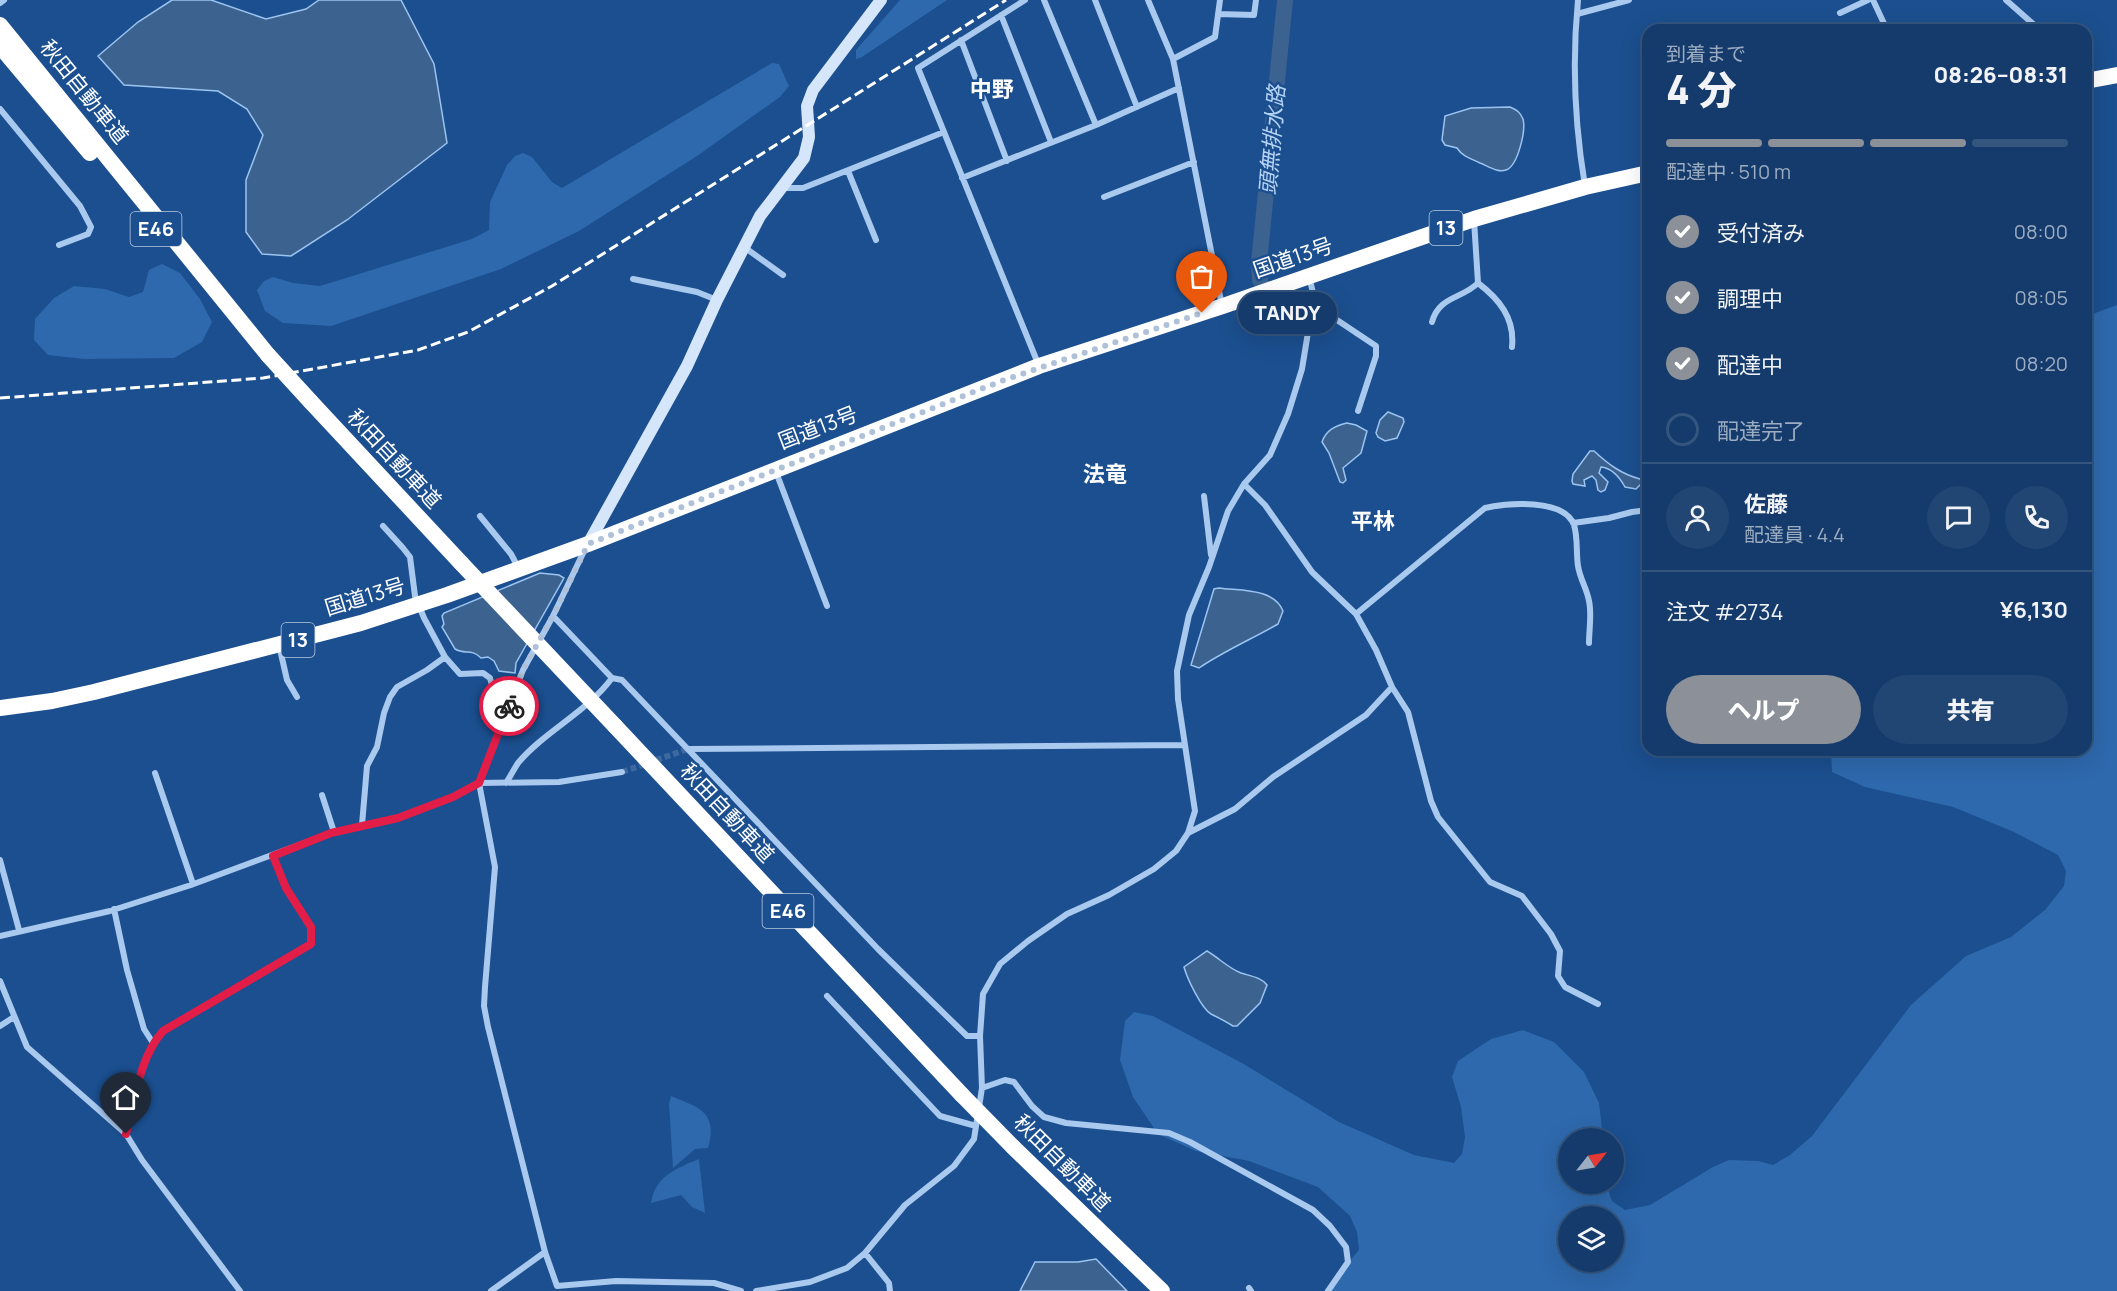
<!DOCTYPE html>
<html lang="ja">
<meta charset="utf-8">
<style>
body{margin:0;font-family:Manrope,"Noto Sans JP",sans-serif;background:#214673;color:#f1f3f6;height:100vh;display:flex;flex-direction:column;font-size:22px;white-space:nowrap}
*{box-sizing:border-box;margin:0}
p{font-size:20px;color:#9dadc1}
.icon{flex:none;width:33px;height:33px;fill:none;stroke:currentColor;stroke-width:2;stroke-linecap:round;stroke-linejoin:round}
.map{position:relative;flex:1;overflow:hidden}
.details{position:absolute;left:1642px;top:24px;width:450px;height:732px;display:flex;flex-direction:column;background:#143b6b;border-radius:18px;box-shadow:0 6px 24px #0002,0 0 0 2px #33557e}
.details>*{flex:none}
.needle{width:39px;rotate:59deg}
.controls{position:absolute;left:1558px;top:1128px;display:grid;gap:12px}
.controls a{display:grid;place-items:center;width:66px;height:66px;border-radius:50%;background:#143b6b;box-shadow:0 6px 24px #0002,0 0 0 2px #33557e;font-size:30px}
.pin{position:absolute;display:grid;place-items:center;width:51px;height:51px;color:#fff;margin:-62px -26px;border-radius:50% 50% 50% 0;rotate:-45deg;box-shadow:0 0 6px #0007}
.pin .icon{rotate:45deg}
.courier{position:absolute;display:grid;place-items:center;width:60px;height:60px;margin:-30px;border:4px solid #e11d48;border-radius:50%;background:#fff;color:#222;box-shadow:0 2px 8px #0007}
.bubble{position:absolute;height:42px;border-radius:21px;background:#143b6b;box-shadow:0 6px 24px #0002,0 0 0 2px #33557e;font-size:20px;font-weight:800;line-height:42px;text-align:center}
.head em{font-style:normal;font-weight:800}
.head div{display:flex;flex-direction:column-reverse}
.head{display:flex;align-items:center;justify-content:space-between;height:102px;padding:0 24px}
h1{font-size:39px;font-weight:800;line-height:45px}
.bar{display:grid;grid-template-columns:repeat(4,1fr);gap:9px 6px;align-content:center;height:72px;padding:0 24px}
.bar i{height:8px;border-radius:4px;background:#33557e}
.bar .current{background:#8c9099}
.bar p{grid-column:span 4}
.line{display:flex;align-items:center;gap:15px;padding:0 24px;border-top:2px solid #33557e}
.line div{flex:1}
.round{display:grid;place-items:center;flex:none;width:63px;height:63px;border-radius:32px;background:#214673}
ol{padding:0 24px;list-style:none}
li{display:flex;align-items:center;gap:18px;height:66px}
li p{margin-inline-start:auto}
li .icon{padding:6px;border-radius:50%;background:#8c9099;color:#fff;stroke-width:4}
li:last-child{color:#9dadc1}
li i{width:33px;height:33px;border:3px solid #33557e;border-radius:50%}
.cta{display:flex;gap:12px;margin-top:auto;padding:12px 24px}
.cta a{flex:1;height:69px;border-radius:36px;background:#8c9099;color:#fff;font-size:24px;font-weight:800;line-height:69px;text-align:center}
.cta a+a{background:#214673;color:#f1f3f6}
.map>svg:first-child{display:block}
.green{fill:#2e69ad;fill-rule:evenodd}
.water{fill:#3c6290;stroke:#9cc4f0;stroke-width:1.5}
.lines{fill:none;stroke-linecap:round;stroke-linejoin:round}
.river{stroke:#3c6290;stroke-width:16}
.street-tunnel{stroke:#3d69a0;stroke-width:6;stroke-dasharray:6 3;stroke-linecap:butt}
.street{stroke:#a9c9ee;stroke-width:6}
.secondary{stroke:#d6e6fa;stroke-width:12}
.highway{stroke:#fff;stroke-width:16}
.rail{stroke:#fff;stroke-width:3;stroke-dasharray:10 4.5;stroke-linecap:butt}
.highway-bridge{stroke:#fff;stroke-width:16}
.done{stroke:#afc1d8;stroke-width:6;stroke-dasharray:0 10.8}
.route{stroke:#e11d48;stroke-width:8}
.labels{text-anchor:middle;stroke-width:5;stroke-linejoin:round;paint-order:stroke}
.shield{fill:#1b4f8f;stroke:#bbcadd;stroke-width:1.5}
.shield-label{font-size:20px;font-weight:bold;fill:#fff}
.street-label{font-size:21px;fill:#fff;stroke:#1b4f8f}
.neighbourhood-label{font-size:22px;font-weight:bold;fill:#fff;stroke:#1b4f8f}
.water-label{font-size:22px;font-style:italic;fill:#b5d3f5;stroke:#1b4f8f}
</style>
<div class="map">
<svg width="2117" height="1291" viewBox="0 0 2117 1291">
<rect width="100%" height="100%" fill="#1b4f8f"/>
<path class="green" d="M 900,0 L 947,0 L 862,57 L 856,59 L 856,50 Z
M 772,63 L 779,64 L 789,86 L 780,97 L 697,156 L 579,231 L 501,269 L 331,326 L 283,323 L 265,311 L 257,290 L 264,281 L 273,277 L 293,283 L 320,286 L 472,239 L 489,230 L 490,202 L 507,165 L 515,156 L 523,153 L 532,157 L 552,182 L 562,188 Z
M 162,264 L 180,273 L 200,299 L 212,322 L 202,342 L 174,358 L 84,359 L 48,355 L 34,340 L 35,319 L 54,298 L 74,286 L 105,289 L 129,297 L 143,292 L 149,270 Z
M 2117,305 L 2117,1291 L 1324,1291 L 1359,1250 L 1357,1232 L 1350,1216 L 1318,1187 L 1249,1161 L 1196,1151 L 1158,1134 L 1133,1097 L 1120,1060 L 1125,1021 L 1134,1012 L 1153,1016 L 1242,1063 L 1339,1122 L 1414,1155 L 1454,1163 L 1462,1154 L 1465,1137 L 1461,1107 L 1452,1077 L 1458,1061 L 1491,1039 L 1523,1030 L 1554,1042 L 1584,1072 L 1599,1103 L 1603,1138 L 1569,1138 L 1569,1184 L 1606,1184 L 1612,1201 L 1625,1210 L 1650,1205 L 1713,1167 L 1729,1160 L 1758,1161 L 1773,1165 L 1790,1155 L 1812,1136 L 1911,1005 L 1966,956 L 2011,937 L 2045,910 L 2064,886 L 2066,871 L 2058,855 L 2014,832 L 1953,807 L 1865,787 L 1832,772 L 1831,750 L 2086,750 L 2087,316 ZM 1569,1216 L 1614,1216 L 1614,1262 L 1569,1262 Z
M 671,1096 C 700,1108 718,1112 708,1148 L 695,1149 L 673,1168 L 669,1104 Z
M 699,1159 L 705,1213 L 692,1207 L 681,1195 L 651,1203 C 655,1176 677,1168 699,1159 Z"/>
<path class="water" d="M 172,0 L 211,0 L 266,19 L 306,9 L 319,0 L 401,0 L 434,64 L 447,143 L 347,220 L 291,256 L 262,254 L 246,232 L 246,180 L 263,135 L 247,109 L 218,91 L 124,85 L 98,56 L 138,22 Z
M 1510,107 C 1517,110 1520,112 1523,119 C 1526,130 1518,166 1506,170 C 1498,173 1488,166 1480,163 C 1470,158 1463,157 1457,148 L 1445,145 L 1442,140 L 1445,116 L 1471,108 Z
M 1388,412 L 1403,418 L 1404,422 L 1397,438 L 1385,441 L 1378,437 L 1376,433 L 1380,420 Z
M 1347,423 L 1356,425 L 1367,431 L 1361,453 L 1343,468 L 1346,480 L 1343,483 L 1340,482 L 1329,453 L 1322,442 C 1326,430 1335,426 1347,423 Z
M 1590,451 L 1594,451 C 1608,464 1621,474 1640,479 L 1642,483 L 1636,489 L 1625,487 C 1620,478 1612,468 1601,467 L 1599,473 L 1608,482 L 1605,490 L 1601,492 L 1598,490 L 1596,480 L 1592,476 L 1584,480 L 1585,486 L 1573,484 L 1572,481 L 1573,474 Z
M 540,573 L 559,575 L 564,578 L 516,663 L 515,673 L 499,671 L 494,661 L 488,657 L 481,658 C 471,648 465,655 455,649 L 442,627 L 444,624 L 442,616 L 444,613 Z
M 1219,588 C 1240,591 1274,588 1283,611 L 1278,624 C 1252,639 1224,651 1199,668 L 1191,665 L 1214,589 Z
M 1207,951 C 1219,958 1228,968 1241,973 C 1250,976 1261,977 1267,985 L 1260,1003 L 1237,1026 L 1233,1026 C 1225,1021 1219,1018 1211,1014 C 1201,1008 1187,978 1184,967 Z
M 1096,1259 L 1127,1291 L 1020,1291 L 1035,1262 L 1078,1262 Z"/>
<g class="lines">
<path class="river" d="M 1260,280 L 1259,263 L 1285,0"/>
<path class="street-tunnel" d="M 622,772 L 688,749"/>
<path class="street" d="M 1025,0 L 918,68 L 1039,366
M 1044,0 L 1096,125
M 1095,0 L 1137,107
M 1148,0 L 1173,59 L 1222,306
M 1578,0 C 1572,61 1575,126 1585,186
M 1873,0 L 1887,30
M 2006,0 L 2040,30
M 0,3 L 4,0
M 1840,13 L 1868,0
M 1218,14 L 1254,15 L 1256,0
M 1577,14 L 1629,0
M 1001,15 L 1051,142
M 961,40 L 1007,161
M 1173,59 L 1215,37 L 1220,0
M 0,109 L 80,206 L 91,227 L 88,234 L 59,245
M 848,171 L 876,240
M 962,178 L 1096,125 L 1179,88
M 781,188 L 803,188 L 944,132
M 1104,197 L 1194,162
M 1474,220 L 1478,283 C 1499,299 1515,318 1512,347
M 744,247 L 783,275
M 633,279 L 697,292 L 717,300
M 1311,314 L 1334,318 L 1376,346 L 1376,356 L 1358,411
M 1432,322 C 1439,296 1462,299 1478,283
M 776,472 L 827,606
M 1244,484 L 1265,505 L 1312,572 L 1356,614 L 1376,650 L 1392,687 L 1408,712 L 1431,801 L 1438,817 L 1490,882 L 1522,896 L 1551,934 L 1560,951 L 1558,976 L 1565,987 L 1598,1004
M 1204,496 L 1211,555
M 480,516 L 511,554 L 519,569
M 1573,523 L 1609,518 L 1632,512 L 1648,510
M 383,526 L 403,548 L 410,557 L 415,596 L 424,618 L 445,657 L 460,674 L 483,673 L 490,678 L 495,696 L 508,707
M 586,547 L 553,616 L 523,670 L 479,783 L 495,867 L 485,987 L 484,1006 L 488,1027 L 545,1252 L 557,1286 L 616,1281 L 714,1283 L 741,1291
M 1356,614 L 1485,508 C 1507,503 1564,498 1574,525 C 1578,537 1576,554 1578,566 C 1580,579 1587,589 1589,601 C 1592,614 1589,630 1589,643
M 553,616 L 612,678 L 622,680 L 878,949 L 967,1036 L 980,1036
M 279,645 L 287,680 L 297,697
M 688,749 L 1184,745
M 155,773 L 193,884
M 506,783 C 510,777 514,769 518,763 C 545,731 587,712 612,678
M 322,795 L 334,832
M 362,825 L 367,766 L 377,747 L 384,713 L 390,697 L 397,687 L 427,670 L 445,657
M 1188,833 L 1235,809 L 1273,777 L 1366,715 L 1392,687
M 0,860 L 19,930
M 114,909 L 127,970 L 144,1029 L 153,1043
M 0,936 L 110,911 L 191,885 L 331,833 L 397,818 L 453,797 L 479,783 L 559,782 L 622,772
M 0,981 L 27,1047 L 126,1134 L 142,1160 L 240,1291
M 827,996 L 940,1116 L 976,1126
M 0,1026 L 14,1017
M 982,1088 L 1005,1080 L 1014,1082 L 1032,1106 L 1044,1117 L 1066,1123 L 1169,1133 L 1190,1142 L 1313,1210 L 1330,1226 L 1346,1247 L 1348,1262 L 1328,1291
M 126,1134 C 135,1100 139,1059 163,1031 L 311,944 L 311,927 L 286,888 L 273,856
M 865,1253 L 889,1283 L 890,1291
M 1249,1288 L 1251,1291
M 491,1291 L 545,1252
M 756,1291 L 810,1282 L 847,1268 L 865,1253 L 905,1205 L 954,1166 L 974,1139 L 982,1088 L 980,1036 L 983,994 L 1000,964 L 1028,941 L 1067,914 L 1109,895 L 1154,869 L 1176,851 L 1188,833 L 1195,811 L 1178,699 L 1177,671 L 1189,615 L 1209,567 L 1228,511 L 1244,484 L 1270,455 L 1288,414 L 1302,369 L 1311,314 L 1313,293 L 1309,276"/>
<path class="secondary" d="M 588,544 L 687,366 L 717,300 L 760,216 L 804,158 L 809,137 L 807,106 L 813,90 L 881,0"/>
<path class="highway" d="M 0,25 L 268,355
M 0,46 L 90,153
M 2086,81 L 2117,75
M 311,402 L 461,563
M 0,708 L 52,701 L 94,692 L 361,623 L 447,595 L 588,544 L 1039,366 L 1223,306 L 1474,219 L 1585,187 L 1648,173
M 615,726 L 962,1095
M 1013,1147 L 1162,1291"/>
<path class="rail" d="M 0,398 L 263,378 L 418,350 L 468,332 L 552,286 L 1006,0"/>
<path class="highway-bridge" d="M 268,355 L 311,402
M 461,563 L 615,726
M 962,1095 L 1013,1147"/>
</g>
<g class="lines">
<path class="done" d="M 509,706 L 523,670 L 553,616 L 588,544 L 1004,380 L 1202,313"/>
<path class="route" d="M 126,1134 C 135,1100 139,1058 163,1031 L 311,944 L 311,927 L 286,888 L 273,856 L 331,833 L 398,818 L 453,797 L 479,783 L 509,706"/>
</g>
<g class="labels">
<g class="shield">
<rect x="1429.5" y="211" width="33" height="34" rx="4.5"/>
<rect x="130.5" y="212" width="51" height="34" rx="4.5"/>
<rect x="281.5" y="623" width="33" height="34" rx="4.5"/>
<rect x="762.5" y="894" width="51" height="34" rx="4.5"/>
</g>
<g class="shield-label">
<text x="1446" y="235">13</text>
<text x="156" y="236">E46</text>
<text x="298" y="647">13</text>
<text x="788" y="918">E46</text>
</g>
<g class="street-label">
<text transform="translate(84 92) rotate(51)" y="7">秋田自動車道</text>
<text transform="translate(1293 258) rotate(-19)" y="7">国道13号</text>
<text transform="translate(818 428) rotate(-21)" y="7">国道13号</text>
<text transform="translate(394 459) rotate(47)" y="7">秋田自動車道</text>
<text transform="translate(365 597) rotate(-17)" y="7">国道13号</text>
<text transform="translate(727 813) rotate(47)" y="7">秋田自動車道</text>
<text transform="translate(1062 1163) rotate(45)" y="7">秋田自動車道</text>
</g>
<g class="neighbourhood-label">
<text x="992" y="97">中野</text>
<text x="1105" y="482">法竜</text>
<text x="1373" y="529">平林</text>
</g>
<g class="water-label">
<text transform="translate(1272 140) rotate(-85)" y="8">頭無排水路</text>
</g>
</g>
</svg>
<div class="controls">
<a><svg class="needle" viewBox="-14 -14 28 28"><path d="M0-13l5 13h-10z" fill="#e53935"/><path d="M0 13l5-13h-10z" fill="#9dadc1"/></svg></a>
<a><svg class="icon" aria-label="layers" viewBox="0 0 24 24"><path d="M12 4l9 5-9 5-9-5zM3 14l9 5 9-5"/></svg></a>
</div>
<div class="pin" style="left:1202px;top:313px;background:#ea580c"><svg class="icon" aria-label="bag" viewBox="0 0 24 24"><path d="M5 8h14l-1 12H6zM9 8a3 3 0 0 1 6 0"/></svg></div>
<div class="pin" style="left:126px;top:1134px;background:#1f2937"><svg class="icon" aria-label="home" viewBox="0 0 24 24"><path d="M3 11l9-7 9 7M6 9v11h12V9"/></svg></div>
<div class="courier" style="left:509px;top:706px"><svg class="icon" aria-label="bike" viewBox="0 0 24 24"><circle cx="6" cy="16" r="4"/><circle cx="18" cy="16" r="4"/><path d="M6 16l4-8h5l3 8M10 8l3 8H6M13 5h3"/></svg></div>
<div class="bubble" style="left:1238px;top:292px;width:99px">TANDY</div>
<section class="details">
<div class="head"><div><h1>4 分</h1><p>到着まで</p></div><em>08:26–08:31</em></div>
<div class="bar"><i class="current"></i><i class="current"></i><i class="current"></i><i></i><p>配達中 · 510 m</p></div>
<ol>
<li><svg class="icon" aria-label="check" viewBox="0 0 24 24"><path d="M5 12l5 5 9-10"/></svg>受付済み<p>08:00</p></li>
<li><svg class="icon" aria-label="check" viewBox="0 0 24 24"><path d="M5 12l5 5 9-10"/></svg>調理中<p>08:05</p></li>
<li><svg class="icon" aria-label="check" viewBox="0 0 24 24"><path d="M5 12l5 5 9-10"/></svg>配達中<p>08:20</p></li>
<li><i></i>配達完了</li>
</ol>
<div class="line" style="height:108px"><a class="round"><svg class="icon" aria-label="person" viewBox="0 0 24 24"><circle cx="12" cy="8" r="4"/><path d="M4 21q1-7 8-7t8 7"/></svg></a><div><b>佐藤</b><p>配達員 · 4.4</p></div><a class="round"><svg class="icon" aria-label="chat" viewBox="0 0 24 24"><path d="M4 5h16v11H9l-5 4z"/></svg></a><a class="round"><svg class="icon" aria-label="phone" viewBox="0 0 24 24"><path d="M5 4h4l2 5-3 2q2 4 5 5l2-3 5 2v4C11 20 4 13 5 4z"/></svg></a></div>
<div class="line" style="height:78px"><div>注文 #2734</div><b>¥6,130</b></div>
<div class="cta"><a>ヘルプ</a><a>共有</a></div>
</section>
</div>
